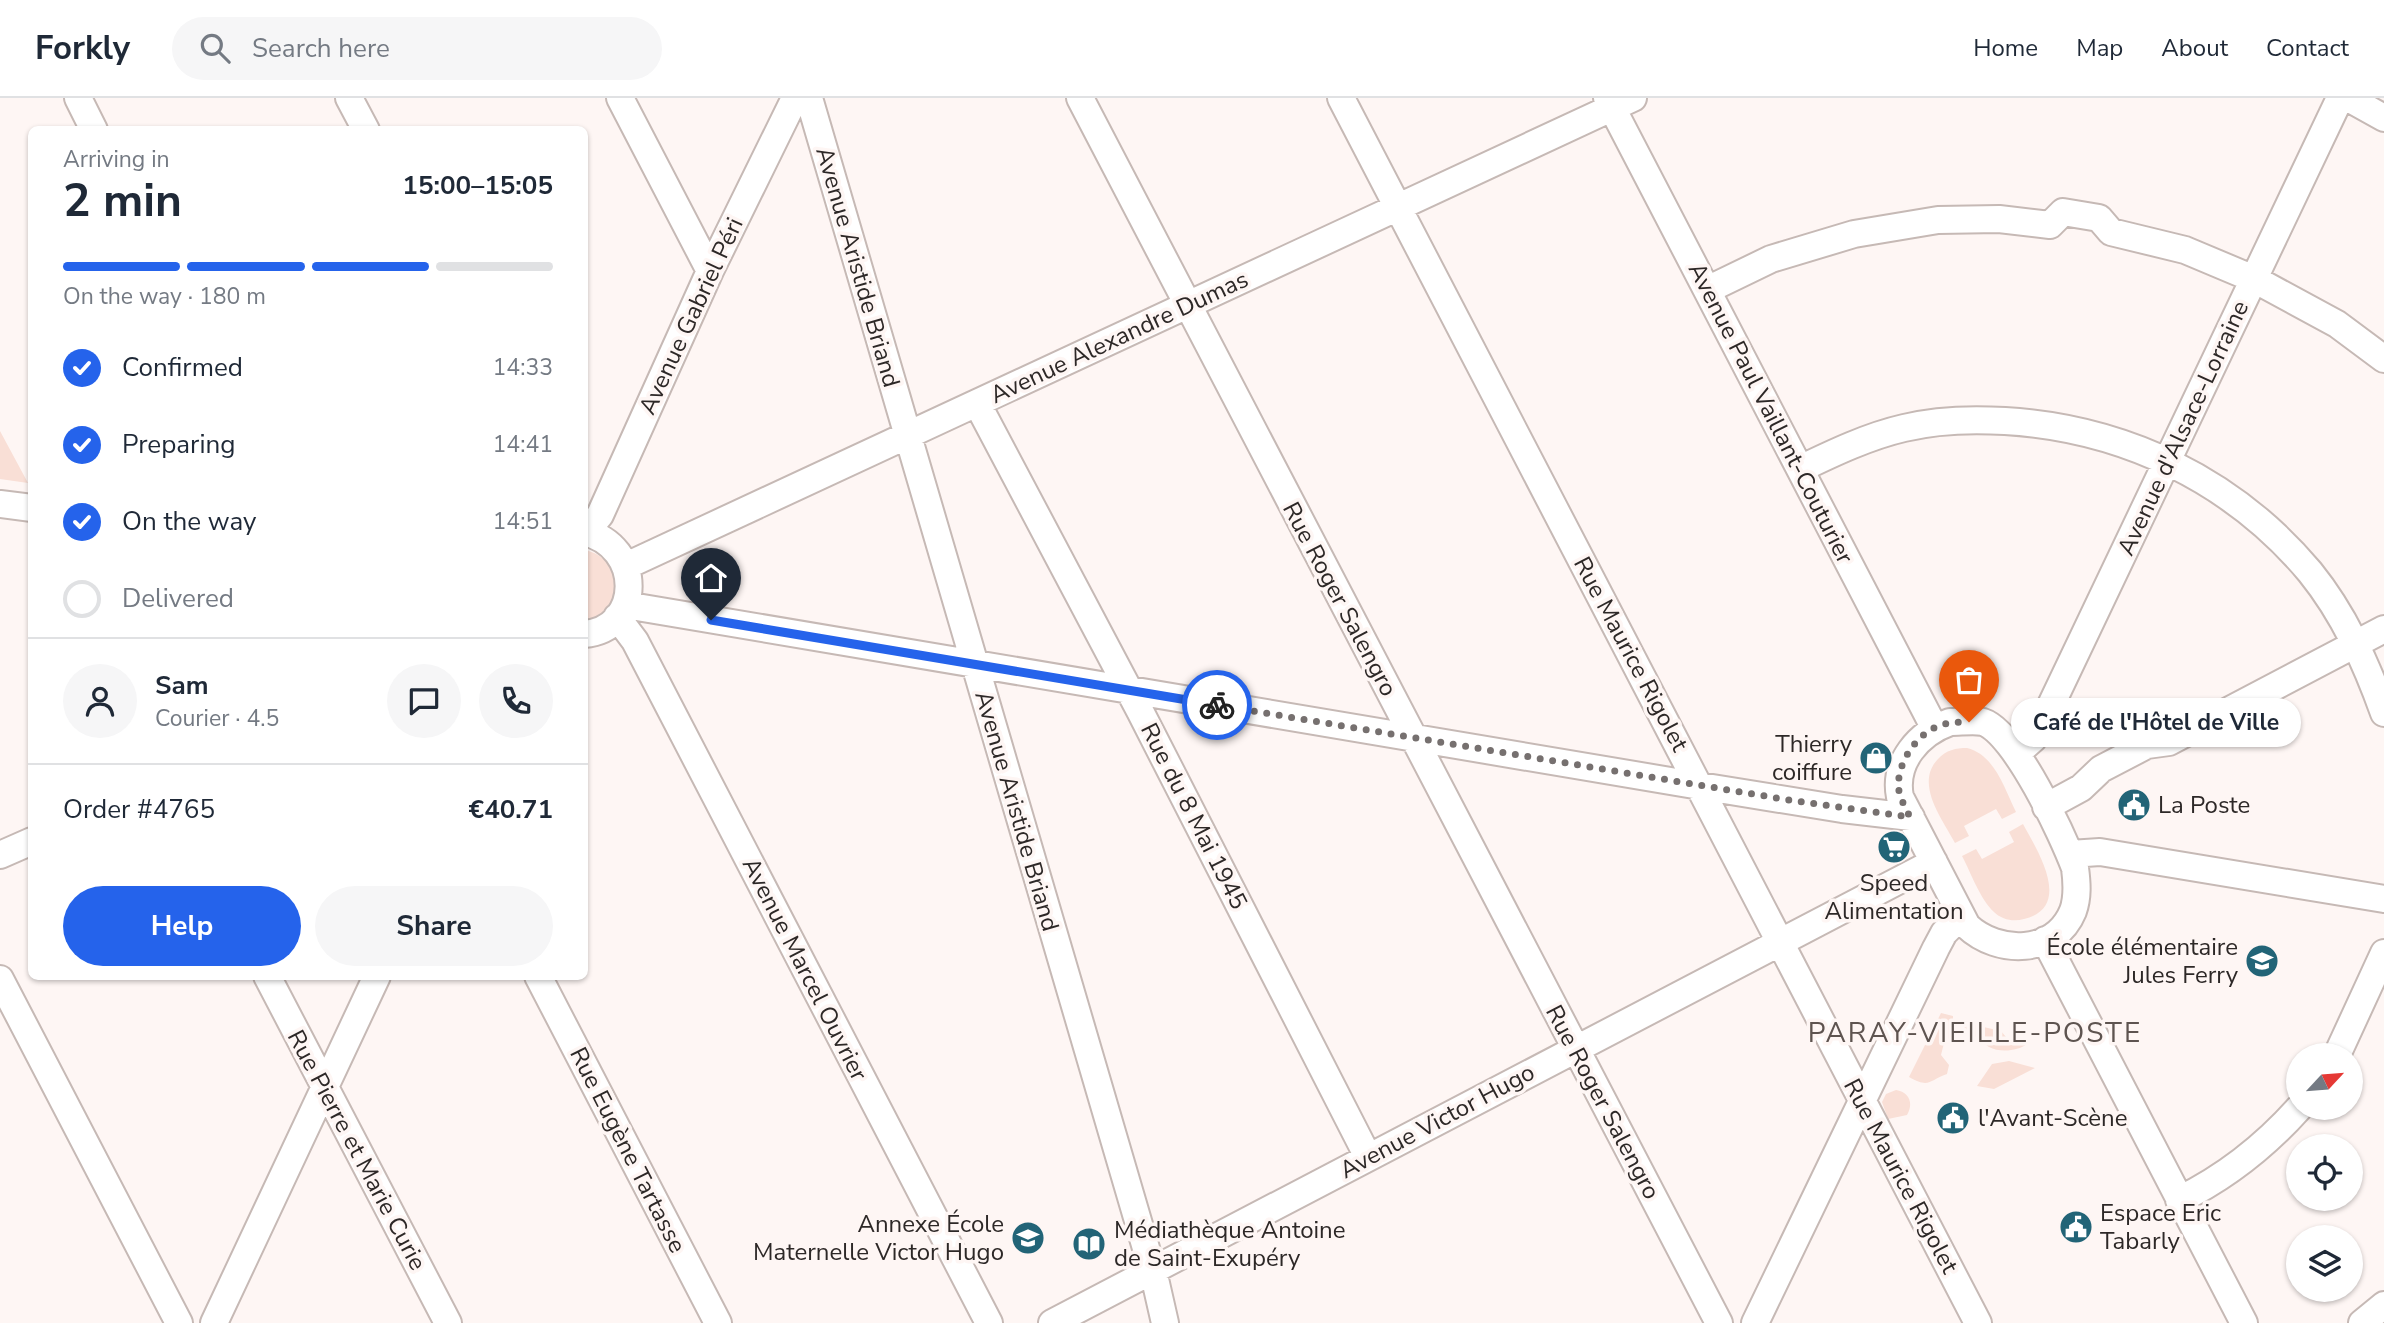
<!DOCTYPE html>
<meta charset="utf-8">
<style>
body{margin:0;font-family:"Nunito Sans",sans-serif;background:#f6f6f7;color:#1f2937;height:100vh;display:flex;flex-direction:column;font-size:26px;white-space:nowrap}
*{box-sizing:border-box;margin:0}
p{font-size:23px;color:#747a83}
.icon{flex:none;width:38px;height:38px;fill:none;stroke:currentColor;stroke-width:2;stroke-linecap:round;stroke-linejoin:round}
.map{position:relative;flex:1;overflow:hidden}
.side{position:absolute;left:28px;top:28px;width:560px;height:854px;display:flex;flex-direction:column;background:#fff;border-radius:10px;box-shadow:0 2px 5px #0004}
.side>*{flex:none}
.needle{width:46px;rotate:64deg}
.fabs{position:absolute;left:2286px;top:945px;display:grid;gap:14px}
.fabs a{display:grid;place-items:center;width:77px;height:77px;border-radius:50%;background:#fff;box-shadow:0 2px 5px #0004;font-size:35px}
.pin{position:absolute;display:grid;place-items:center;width:60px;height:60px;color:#fff;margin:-72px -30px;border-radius:50% 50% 50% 0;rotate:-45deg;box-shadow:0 0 7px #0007}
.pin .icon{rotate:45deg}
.courier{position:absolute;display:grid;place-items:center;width:70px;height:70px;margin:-35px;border:5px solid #2563eb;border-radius:50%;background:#fff;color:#222;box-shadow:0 2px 9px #0007}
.bubble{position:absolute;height:49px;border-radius:24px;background:#fff;box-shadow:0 2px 5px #0004;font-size:23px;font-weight:700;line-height:49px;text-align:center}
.overview em{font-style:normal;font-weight:700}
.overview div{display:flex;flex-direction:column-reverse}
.overview{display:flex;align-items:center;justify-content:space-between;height:119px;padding:0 35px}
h1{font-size:46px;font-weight:700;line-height:52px}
.bar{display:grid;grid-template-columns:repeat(4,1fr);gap:10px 7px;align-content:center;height:84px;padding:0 35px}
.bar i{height:9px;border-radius:5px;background:#e0e1e3}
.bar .on{background:#2563eb}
.bar p{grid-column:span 4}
.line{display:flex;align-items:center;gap:18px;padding:0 35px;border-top:2px solid #e0e1e3}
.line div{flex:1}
.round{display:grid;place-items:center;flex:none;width:74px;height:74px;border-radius:37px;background:#f6f6f7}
ol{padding:0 35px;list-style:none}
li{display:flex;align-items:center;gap:21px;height:77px}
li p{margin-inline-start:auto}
li .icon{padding:7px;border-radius:50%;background:#2563eb;color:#fff;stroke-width:4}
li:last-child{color:#747a83}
li i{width:38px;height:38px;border:4px solid #e0e1e3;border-radius:50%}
.action{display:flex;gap:14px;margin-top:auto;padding:14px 35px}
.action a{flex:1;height:80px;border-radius:42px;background:#2563eb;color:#fff;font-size:28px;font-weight:700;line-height:80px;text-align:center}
.action a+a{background:#f6f6f7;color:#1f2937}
header{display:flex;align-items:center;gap:42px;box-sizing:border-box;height:98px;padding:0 35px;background:#fff;border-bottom:2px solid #e0e1e3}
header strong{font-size:33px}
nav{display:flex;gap:38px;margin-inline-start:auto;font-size:24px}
.search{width:490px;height:63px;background:#f6f6f7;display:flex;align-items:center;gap:18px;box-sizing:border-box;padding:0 24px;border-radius:38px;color:#747a83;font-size:26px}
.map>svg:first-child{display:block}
.green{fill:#f9dfd6}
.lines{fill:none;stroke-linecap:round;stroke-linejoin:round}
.minor-casing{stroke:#c6b9b5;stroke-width:30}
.minor{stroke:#fff;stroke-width:26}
.done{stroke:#76706f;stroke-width:7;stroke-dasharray:0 12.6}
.route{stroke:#2563eb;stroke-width:9}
.labels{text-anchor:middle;stroke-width:7;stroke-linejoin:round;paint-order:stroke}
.street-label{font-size:24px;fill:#2d2827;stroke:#fef6f4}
.poi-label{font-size:24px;fill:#2d2827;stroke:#fef6f4;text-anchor:start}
.quarter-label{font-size:28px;letter-spacing:2px;fill:#5e5450;stroke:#fef6f4}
</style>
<header>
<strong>Forkly</strong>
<div class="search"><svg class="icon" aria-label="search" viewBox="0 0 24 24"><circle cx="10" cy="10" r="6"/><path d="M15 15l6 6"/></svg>Search here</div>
<nav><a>Home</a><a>Map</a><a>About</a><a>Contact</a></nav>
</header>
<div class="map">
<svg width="2384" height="1225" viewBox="0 0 2384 1225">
<rect width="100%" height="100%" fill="#fef6f4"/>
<path class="green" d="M 0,333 L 28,385 L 0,381 Z
M 584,452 C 616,458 628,492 605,516 C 600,521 591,523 585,525 Z
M 1967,650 C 1995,657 2004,690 2016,714 L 2002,721 L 1996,711 L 1964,728 L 1969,738 L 1955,745 C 1943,722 1914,686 1938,661 C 1946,652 1956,650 1967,650 Z
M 2023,726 C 2037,752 2074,809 2024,821 C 2014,824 2002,822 1994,814 C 1980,801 1971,775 1962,758 L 1976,751 L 1982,761 L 2014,744 L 2009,734 Z
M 1941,915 L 1953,918 L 1953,922 L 2001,933 L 2006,939 L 2027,946 C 2018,953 2000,955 1989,949 C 1983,945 1979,939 1971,937 C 1966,935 1960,935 1954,935 L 1944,945 L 1941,957 L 1949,967 L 1947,976 C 1929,982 1930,991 1909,979 Z
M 2009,963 L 2035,970 L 1994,991 L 1977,988 L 1992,966 Z
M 1896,992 C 1909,994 1914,1005 1907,1017 L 1888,1021 L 1882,1004 L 1886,996 Z"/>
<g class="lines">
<defs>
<path id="minor" d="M 78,0 L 94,32
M 349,0 L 366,32
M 620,0 L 710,173
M 809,0 L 1155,1181 L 1165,1225
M 1080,0 L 1719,1225
M 1341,0 L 1978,1225
M 1607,0 L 1934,629
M 2348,0 L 2384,20
M 1707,192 L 1771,161 L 1854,136 L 1938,122 L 1999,121 L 2050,127 L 2063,114 L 2099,120 L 2111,134 L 2185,152 L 2254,181 L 2337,226 L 2384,261
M 977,305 L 1140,613 L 1368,1059
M 1800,371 C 1833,355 1869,338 1904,330 C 1936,322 1971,321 2005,323 C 2124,330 2233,382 2310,474 C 2344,516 2366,565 2384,615
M 0,406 L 32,410
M 584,434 C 644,448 643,531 584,536
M 586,434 L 600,417 L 710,173 L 795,0
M 626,468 L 1633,0
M 625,507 L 1700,688 L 1842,711 L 1911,719
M 617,519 L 635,543 L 989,1225
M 1950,624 C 1961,624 1974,622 1983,624 C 2015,634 2063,738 2075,770 C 2077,785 2078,799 2073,813 C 2055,857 1998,857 1967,828 L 1900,699 C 1893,664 1919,635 1950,624 Z
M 2017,655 L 2033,641 L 2042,626 L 2340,0
M 2046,709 L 2081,690 L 2101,671 L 2147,647 L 2169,644 L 2384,531
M 2070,756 L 2100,754 L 2384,801
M 0,757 L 32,743
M 2045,842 L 2244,1225
M 267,878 L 448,1225
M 538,878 L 718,1225
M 0,881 L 179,1225
M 2337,957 L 2384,855
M 2179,1102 C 2224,1080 2265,1048 2299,1010
M 214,1225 L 377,878
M 1052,1225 L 1934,764
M 1755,1225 L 1936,850 L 1944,835 L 1961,818
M 2362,1225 L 2384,1207"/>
</defs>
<use href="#minor" class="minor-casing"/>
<use href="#minor" class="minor"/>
</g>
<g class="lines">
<path class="done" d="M 1217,607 L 1795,703 L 1910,719 C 1906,711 1901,702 1899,693 C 1895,669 1914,639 1936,629 C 1947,624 1958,624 1969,624"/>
<path class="route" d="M 711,522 L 1217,607"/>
</g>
<defs>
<symbol id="shop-disc" viewBox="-11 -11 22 22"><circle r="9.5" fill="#226477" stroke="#fef6f4"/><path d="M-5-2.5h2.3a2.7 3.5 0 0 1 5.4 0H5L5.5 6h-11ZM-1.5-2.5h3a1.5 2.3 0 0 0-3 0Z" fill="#fff"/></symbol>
<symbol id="civic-disc" viewBox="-11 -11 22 22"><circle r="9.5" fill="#226477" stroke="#fef6f4"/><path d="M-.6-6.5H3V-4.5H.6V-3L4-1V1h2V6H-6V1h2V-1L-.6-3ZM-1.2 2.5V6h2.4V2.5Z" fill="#fff"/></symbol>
<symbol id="supermarket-disc" viewBox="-11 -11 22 22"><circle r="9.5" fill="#226477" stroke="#fef6f4"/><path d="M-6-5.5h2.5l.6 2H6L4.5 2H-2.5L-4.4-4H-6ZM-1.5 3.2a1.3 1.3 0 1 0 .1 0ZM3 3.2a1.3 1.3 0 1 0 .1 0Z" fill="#fff"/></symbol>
<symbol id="school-disc" viewBox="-11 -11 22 22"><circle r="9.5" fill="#226477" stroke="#fef6f4"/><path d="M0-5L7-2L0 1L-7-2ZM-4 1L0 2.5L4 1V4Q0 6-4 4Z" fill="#fff"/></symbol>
<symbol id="library-disc" viewBox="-11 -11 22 22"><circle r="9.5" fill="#226477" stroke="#fef6f4"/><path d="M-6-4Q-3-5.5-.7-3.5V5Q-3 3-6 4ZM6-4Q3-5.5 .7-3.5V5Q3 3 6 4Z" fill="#fff"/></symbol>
</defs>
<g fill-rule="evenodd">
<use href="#shop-disc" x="1857" y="641" width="38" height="38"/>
<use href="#civic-disc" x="2115" y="688" width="38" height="38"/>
<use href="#supermarket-disc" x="1875" y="730" width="38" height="38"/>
<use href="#school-disc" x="2243" y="844" width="38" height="38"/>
<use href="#civic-disc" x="1934" y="1001" width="38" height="38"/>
<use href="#civic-disc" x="2057" y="1110" width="38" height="38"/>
<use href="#school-disc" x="1009" y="1121" width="38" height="38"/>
<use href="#library-disc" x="1070" y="1127" width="38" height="38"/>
</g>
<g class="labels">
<g class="street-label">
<text transform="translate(858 169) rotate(74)" y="8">Avenue Aristide Briand</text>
<text transform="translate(691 218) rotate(-65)" y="8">Avenue Gabriel Péri</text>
<text transform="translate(1119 239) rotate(-25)" y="8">Avenue Alexandre Dumas</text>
<text transform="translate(1771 315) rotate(63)" y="8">Avenue Paul Vaillant-Couturier</text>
<text transform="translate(2183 330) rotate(-65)" y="8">Avenue d'Alsace-Lorraine</text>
<text transform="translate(1340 501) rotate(62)" y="8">Rue Roger Salengro</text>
<text transform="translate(1631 556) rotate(62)" y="8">Rue Maurice Rigolet</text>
<text transform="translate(1017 713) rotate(74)" y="8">Avenue Aristide Briand</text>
<text transform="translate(1194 718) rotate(63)" y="8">Rue du 8 Mai 1945</text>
<text transform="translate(805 871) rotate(63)" y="8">Avenue Marcel Ouvrier</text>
<text transform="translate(1603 1004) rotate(62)" y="8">Rue Roger Salengro</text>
<text transform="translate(1437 1023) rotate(-28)" y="8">Avenue Victor Hugo</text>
<text transform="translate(357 1052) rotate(62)" y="8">Rue Pierre et Marie Curie</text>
<text transform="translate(628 1052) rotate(63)" y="8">Rue Eugène Tartasse</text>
<text transform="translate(1901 1078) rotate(62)" y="8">Rue Maurice Rigolet</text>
</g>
<g class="poi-label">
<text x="1852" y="654" text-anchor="end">Thierry<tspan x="1852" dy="28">coiffure</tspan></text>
<text x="2158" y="715">La Poste</text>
<text x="1894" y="793" text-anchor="middle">Speed<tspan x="1894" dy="28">Alimentation</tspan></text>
<text x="2238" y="857" text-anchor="end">École élémentaire<tspan x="2238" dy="28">Jules Ferry</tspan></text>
<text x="1978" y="1028">l'Avant-Scène</text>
<text x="2100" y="1123">Espace Eric<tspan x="2100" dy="28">Tabarly</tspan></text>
<text x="1004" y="1134" text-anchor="end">Annexe École<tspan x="1004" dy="28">Maternelle Victor Hugo</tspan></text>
<text x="1114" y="1140">Médiathèque Antoine<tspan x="1114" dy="28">de Saint-Exupéry</tspan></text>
</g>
<g class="quarter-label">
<text x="1975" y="944">PARAY-VIEILLE-POSTE</text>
</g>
</g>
</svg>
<div class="fabs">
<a><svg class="needle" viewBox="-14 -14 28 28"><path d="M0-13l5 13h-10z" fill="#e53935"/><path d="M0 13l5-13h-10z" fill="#747a83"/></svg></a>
<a><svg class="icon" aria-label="locate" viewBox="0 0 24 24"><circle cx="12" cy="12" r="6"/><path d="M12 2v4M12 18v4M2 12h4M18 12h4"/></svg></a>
<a><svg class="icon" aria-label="layers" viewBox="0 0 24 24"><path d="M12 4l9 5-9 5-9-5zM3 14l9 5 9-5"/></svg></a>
</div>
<div class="pin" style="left:1969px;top:624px;background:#ea580c"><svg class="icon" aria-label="bag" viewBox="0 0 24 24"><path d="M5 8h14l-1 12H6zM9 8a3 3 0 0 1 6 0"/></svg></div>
<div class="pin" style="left:711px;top:522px;background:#1f2937"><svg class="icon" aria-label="home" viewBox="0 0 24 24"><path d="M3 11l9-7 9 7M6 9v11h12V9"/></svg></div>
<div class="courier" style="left:1217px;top:607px"><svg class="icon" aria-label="bike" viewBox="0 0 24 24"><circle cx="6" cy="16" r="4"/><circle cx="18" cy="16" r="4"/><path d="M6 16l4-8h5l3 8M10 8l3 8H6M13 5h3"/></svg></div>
<div class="bubble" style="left:2011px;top:600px;width:290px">Café de l'Hôtel de Ville</div>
<section class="side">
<div class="overview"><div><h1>2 min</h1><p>Arriving in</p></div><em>15:00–15:05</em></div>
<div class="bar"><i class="on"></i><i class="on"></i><i class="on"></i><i></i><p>On the way · 180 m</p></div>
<ol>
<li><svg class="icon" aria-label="check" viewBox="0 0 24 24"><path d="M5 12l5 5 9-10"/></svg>Confirmed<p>14:33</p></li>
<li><svg class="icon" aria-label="check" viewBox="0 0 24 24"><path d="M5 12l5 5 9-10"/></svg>Preparing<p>14:41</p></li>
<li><svg class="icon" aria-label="check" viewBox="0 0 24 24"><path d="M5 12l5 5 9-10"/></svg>On the way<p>14:51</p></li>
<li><i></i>Delivered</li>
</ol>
<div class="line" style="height:126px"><a class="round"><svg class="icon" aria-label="person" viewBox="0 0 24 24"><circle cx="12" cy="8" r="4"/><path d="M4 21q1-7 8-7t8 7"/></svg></a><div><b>Sam</b><p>Courier · 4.5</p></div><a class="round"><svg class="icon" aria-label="chat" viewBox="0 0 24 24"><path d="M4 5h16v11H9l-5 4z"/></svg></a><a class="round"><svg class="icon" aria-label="phone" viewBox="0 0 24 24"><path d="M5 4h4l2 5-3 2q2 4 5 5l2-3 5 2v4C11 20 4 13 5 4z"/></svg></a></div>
<div class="line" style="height:91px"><div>Order #4765</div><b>€40.71</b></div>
<div class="action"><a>Help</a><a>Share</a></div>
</section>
</div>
